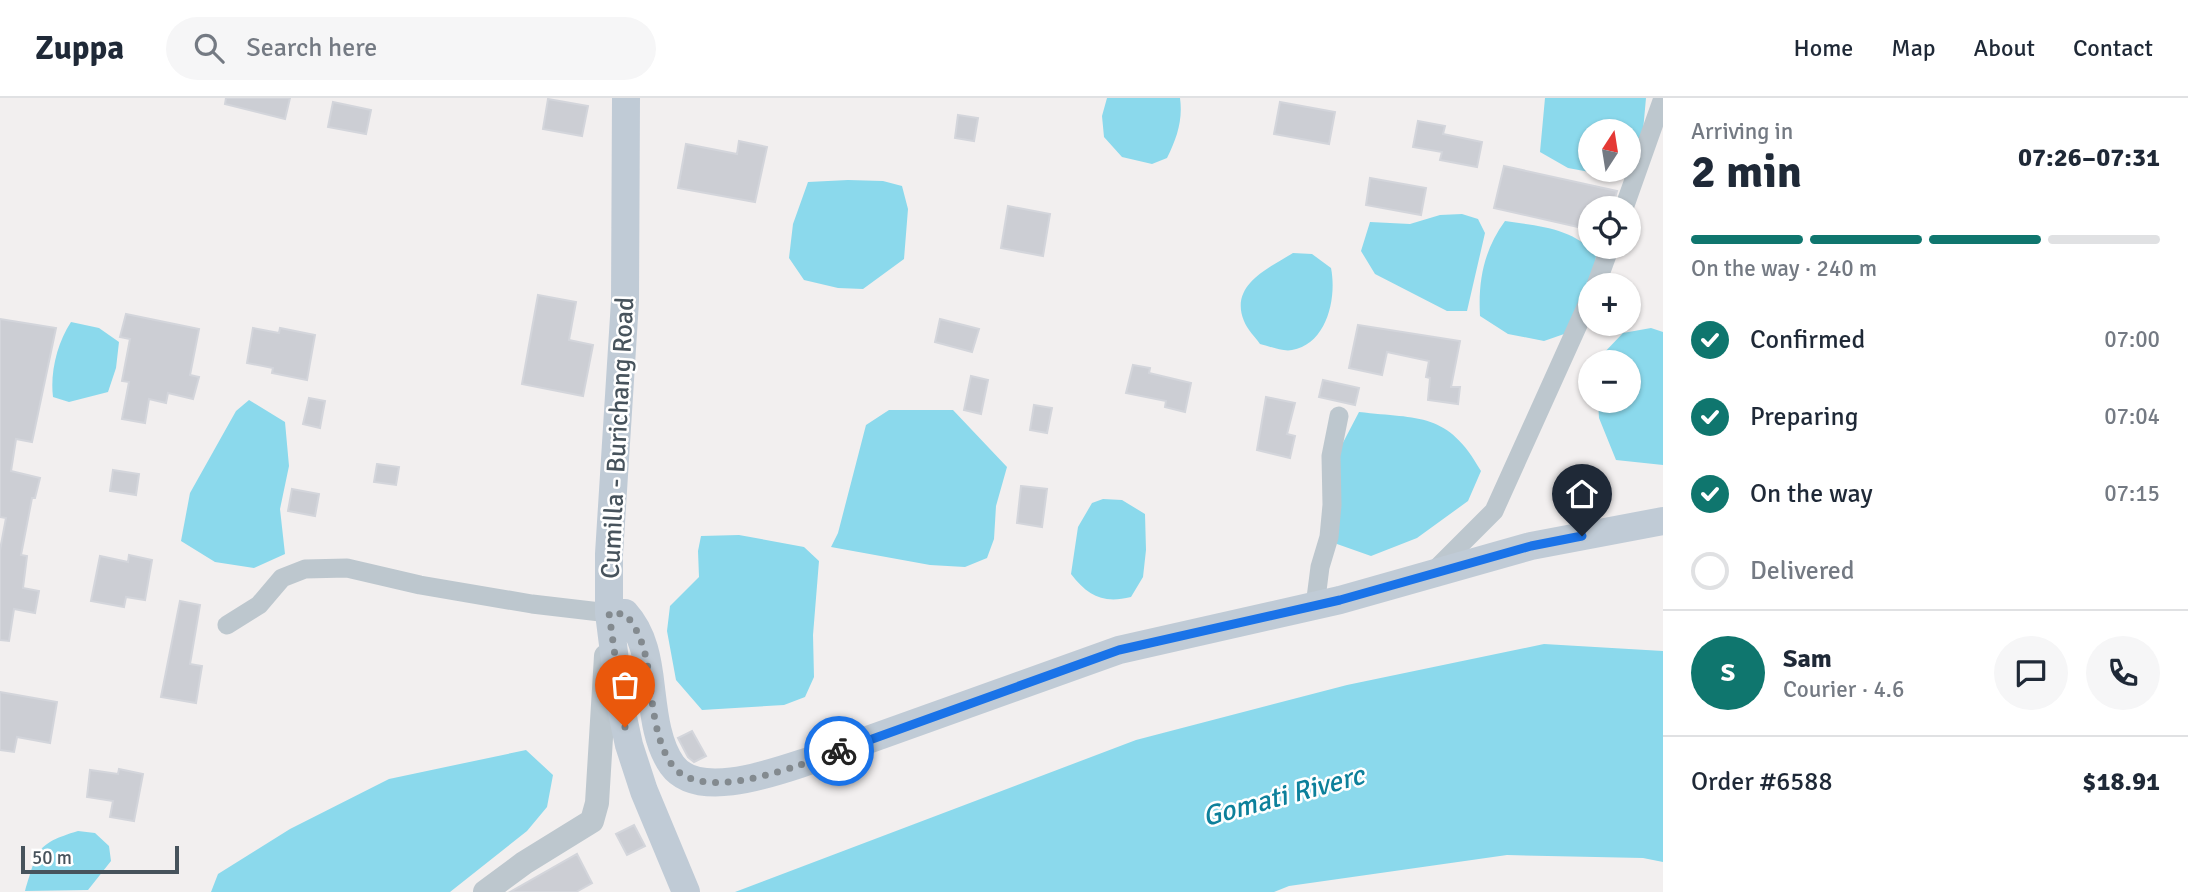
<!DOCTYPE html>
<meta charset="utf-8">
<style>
body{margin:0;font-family:Signika,sans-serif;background:#f6f6f7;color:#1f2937;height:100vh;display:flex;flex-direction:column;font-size:26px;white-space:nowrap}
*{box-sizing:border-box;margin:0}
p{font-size:23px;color:#747a83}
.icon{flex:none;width:38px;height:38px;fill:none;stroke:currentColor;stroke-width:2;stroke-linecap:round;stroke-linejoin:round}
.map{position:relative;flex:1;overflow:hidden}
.sheet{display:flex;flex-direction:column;background:#fff;width:525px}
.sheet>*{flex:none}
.needle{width:46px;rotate:12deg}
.fabs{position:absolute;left:1578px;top:21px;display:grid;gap:14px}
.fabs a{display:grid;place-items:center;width:63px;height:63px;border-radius:50%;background:#fff;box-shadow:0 2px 5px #0004;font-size:35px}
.scale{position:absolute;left:21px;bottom:18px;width:158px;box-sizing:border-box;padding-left:7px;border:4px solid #47535c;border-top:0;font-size:19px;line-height:24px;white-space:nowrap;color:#47535c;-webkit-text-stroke:5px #fff;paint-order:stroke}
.pin{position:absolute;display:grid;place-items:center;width:60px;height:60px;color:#fff;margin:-72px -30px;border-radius:50% 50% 50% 0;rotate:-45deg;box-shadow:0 0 7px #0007}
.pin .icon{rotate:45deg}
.courier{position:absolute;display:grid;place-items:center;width:70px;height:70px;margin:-35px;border:5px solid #1a73e8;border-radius:50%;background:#fff;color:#222;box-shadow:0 2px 9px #0007}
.overview em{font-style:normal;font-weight:700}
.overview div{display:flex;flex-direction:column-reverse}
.overview{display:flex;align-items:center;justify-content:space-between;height:119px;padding:0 28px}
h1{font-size:46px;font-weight:700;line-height:52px}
.bar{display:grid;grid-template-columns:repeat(4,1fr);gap:10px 7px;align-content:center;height:84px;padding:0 28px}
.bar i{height:9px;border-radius:5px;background:#e0e1e3}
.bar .on{background:#0f766e}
.bar p{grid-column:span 4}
.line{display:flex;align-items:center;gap:18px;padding:0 28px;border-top:2px solid #e0e1e3}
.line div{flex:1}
.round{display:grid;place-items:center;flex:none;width:74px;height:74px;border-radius:37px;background:#f6f6f7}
ol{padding:0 28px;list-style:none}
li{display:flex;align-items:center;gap:21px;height:77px}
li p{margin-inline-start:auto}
li .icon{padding:7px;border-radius:50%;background:#0f766e;color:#fff;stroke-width:4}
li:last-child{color:#747a83}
li i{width:38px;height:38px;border:4px solid #e0e1e3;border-radius:50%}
header{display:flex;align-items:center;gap:42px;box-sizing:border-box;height:98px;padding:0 35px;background:#fff;border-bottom:2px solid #e0e1e3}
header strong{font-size:33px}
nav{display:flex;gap:38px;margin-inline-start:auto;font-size:24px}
.search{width:490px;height:63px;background:#f6f6f7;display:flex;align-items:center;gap:18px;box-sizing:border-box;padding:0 24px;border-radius:38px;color:#747a83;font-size:26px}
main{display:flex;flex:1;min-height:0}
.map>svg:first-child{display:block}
.water{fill:#8bd9ec}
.building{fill:#ccced4;stroke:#d3d5db;stroke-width:2}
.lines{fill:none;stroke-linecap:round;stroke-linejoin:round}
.minor{stroke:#bdc7ce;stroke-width:19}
.tertiary{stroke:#bdc7ce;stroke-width:24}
.secondary{stroke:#c0cbd6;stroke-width:28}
.done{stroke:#838a8f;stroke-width:7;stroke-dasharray:0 12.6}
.route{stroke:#1a73e8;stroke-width:9}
.labels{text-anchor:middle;stroke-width:5;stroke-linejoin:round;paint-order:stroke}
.street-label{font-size:26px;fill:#47535c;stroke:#fff}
.water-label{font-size:28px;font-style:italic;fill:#0d809b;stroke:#fff}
</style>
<header>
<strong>Zuppa</strong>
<div class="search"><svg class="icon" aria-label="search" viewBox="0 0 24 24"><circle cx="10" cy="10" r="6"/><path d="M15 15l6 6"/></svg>Search here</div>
<nav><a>Home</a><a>Map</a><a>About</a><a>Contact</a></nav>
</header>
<main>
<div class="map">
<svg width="1663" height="794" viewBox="0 0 1663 794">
<rect width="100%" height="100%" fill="#f2efef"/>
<path class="water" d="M 1107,0 L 1180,0 C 1183,22 1177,40 1167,60 L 1152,66 L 1122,59 L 1104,39 L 1102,18 Z
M 1545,0 L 1646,0 L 1643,33 L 1629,61 L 1629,33 L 1591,33 L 1591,72 L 1620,72 L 1611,78 L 1568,70 L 1540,54 Z
M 848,82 L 883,83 L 902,88 L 908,111 L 904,161 L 863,191 L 838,190 L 804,182 L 789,160 L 793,126 L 808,84 Z
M 1462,116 L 1478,121 L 1485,135 L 1467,213 L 1447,213 L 1375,176 L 1361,153 L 1370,124 L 1410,126 L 1440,117 Z
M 1505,123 C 1538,128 1574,130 1596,157 L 1594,179 L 1567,235 L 1544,243 L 1508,236 L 1480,218 C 1478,182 1484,152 1505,123 Z
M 1293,155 L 1312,156 L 1331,170 C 1337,200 1327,246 1292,252 C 1283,254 1269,248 1260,246 C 1255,239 1247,231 1244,223 C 1229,187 1269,170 1293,155 Z
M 71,224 L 99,230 L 119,244 L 116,270 L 108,294 L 69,304 L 53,299 C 50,275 57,245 71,224 Z
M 1651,230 L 1663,234 L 1663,367 L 1616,362 L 1599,320 L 1598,303 L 1629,303 L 1629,264 L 1600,264 L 1600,259 L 1623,235 Z
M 249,302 L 285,324 L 289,368 L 280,411 L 285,456 L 254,470 L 215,464 L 181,443 L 190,395 L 236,313 Z
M 889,312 L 953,312 L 1007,369 L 996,408 L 994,441 L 987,460 L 965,469 L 930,467 L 831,449 L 838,435 L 866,327 Z
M 1359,314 C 1420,321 1448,314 1481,373 L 1468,403 L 1417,440 L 1371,458 L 1337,446 L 1336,358 Z
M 1103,401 L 1122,402 L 1145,416 L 1146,452 L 1143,479 L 1131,499 C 1103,506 1088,498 1071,476 L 1078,429 L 1092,405 Z
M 739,437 L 804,449 L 819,463 L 813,537 L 814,579 L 805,599 L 784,607 L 702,612 L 676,582 L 667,533 L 670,508 L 699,479 L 698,453 L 701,438 Z
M 1544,546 L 1663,553 L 1663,764 L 1643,760 L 1507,757 L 1289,788 L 1274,794 L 735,794 L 1136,642 L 1347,587 Z
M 526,652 L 553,677 L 547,709 L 527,733 L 450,794 L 211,794 L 218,776 L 290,731 L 389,681 Z
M 78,733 L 95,735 L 109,748 L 111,763 L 88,792 L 25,793 C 38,752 35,746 78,733 Z"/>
<path class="building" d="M 226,0 L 290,0 L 285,21 L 225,6 Z
M 548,1 L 588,8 L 582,38 L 543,31 Z
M 333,4 L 371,12 L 366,36 L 328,29 Z
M 1280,4 L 1335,14 L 1329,46 L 1274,36 Z
M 958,17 L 978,20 L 974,43 L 955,40 Z
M 1418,23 L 1445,28 L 1443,36 L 1482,44 L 1477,69 L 1440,62 L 1442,54 L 1413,49 Z
M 739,43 L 767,49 L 755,104 L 678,90 L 686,46 L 737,56 Z
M 1504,68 L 1617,93 L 1612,110 L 1591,110 L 1591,132 L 1494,110 Z
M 1370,80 L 1426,90 L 1421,117 L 1366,107 Z
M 1008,108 L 1050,116 L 1043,158 L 1001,150 Z
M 538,197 L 576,204 L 569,242 L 593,247 L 583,298 L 522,286 Z
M 126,216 L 199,231 L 190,277 L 199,279 L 193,301 L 168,295 L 166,305 L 149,301 L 145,325 L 122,321 L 129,284 L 122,283 L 130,241 L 120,239 Z
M 0,221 L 56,230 L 32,344 L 16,341 L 11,373 L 40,380 L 35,400 L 32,400 L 21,457 L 27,458 L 23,490 L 39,493 L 35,515 L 14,511 L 9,543 L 0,542 L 0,452 L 6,420 L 0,419 Z
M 940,221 L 979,231 L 972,254 L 935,244 Z
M 1358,227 L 1460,243 L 1451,289 L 1460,289 L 1458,306 L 1428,302 L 1430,280 L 1426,279 L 1429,263 L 1387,254 L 1382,277 L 1349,270 Z
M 253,230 L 279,235 L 280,230 L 315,237 L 307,282 L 272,275 L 273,270 L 247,265 Z
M 1133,267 L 1150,270 L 1149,275 L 1191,285 L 1185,314 L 1165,309 L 1166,303 L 1126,295 Z
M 971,278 L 988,282 L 981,316 L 964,312 Z
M 1323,282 L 1359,290 L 1355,307 L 1319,299 Z
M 1266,299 L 1295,305 L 1287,336 L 1295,338 L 1290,360 L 1257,352 Z
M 309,300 L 325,303 L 320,330 L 303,326 Z
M 1034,307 L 1052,310 L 1047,335 L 1030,332 Z
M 377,366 L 399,369 L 396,387 L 374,384 Z
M 113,372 L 139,376 L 136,397 L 110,393 Z
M 1021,388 L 1047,391 L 1042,429 L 1017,425 Z
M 292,391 L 319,396 L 315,418 L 288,413 Z
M 129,457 L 152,462 L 145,502 L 126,499 L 124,509 L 91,503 L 100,458 L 128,464 Z
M 180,503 L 200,507 L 190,566 L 202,568 L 196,605 L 161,599 Z
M 0,594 L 57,604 L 50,645 L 17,639 L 14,654 L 0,652 Z
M 692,633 L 706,658 L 694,664 L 688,659 L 678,640 Z
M 119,671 L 143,676 L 134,723 L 110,719 L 113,703 L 87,699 L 90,672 L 118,676 Z
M 634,727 L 645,748 L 627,757 L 616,736 Z
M 577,756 L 592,785 L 576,794 L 510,794 Z"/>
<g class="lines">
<path class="minor" d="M 1624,110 L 1663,0
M 1596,187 L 1610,149
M 1434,473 L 1494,413 L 1591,198
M 1315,508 L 1320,469 L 1329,439 L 1332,407 L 1331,358 L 1339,318
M 227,527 L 259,507 L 282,480 L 305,471 L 347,470 L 420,487 L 532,506 L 609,515"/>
<path class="tertiary" d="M 485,794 L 524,765 L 592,723 L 597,705 L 606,558"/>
<path class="secondary" d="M 626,0 L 625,203 L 609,456 L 609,515 L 621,610 L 629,647 L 644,693 L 686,794
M 609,515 L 625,515 C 644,536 648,563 651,590 C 654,615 657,646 672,667 C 698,703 775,674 809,663 L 1119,552 L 1340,502 L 1531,448 L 1663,423"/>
</g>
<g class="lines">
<path class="done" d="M 625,629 L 609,515 L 625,516 C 645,538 648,567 651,595 C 654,619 658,647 672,667 C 702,708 802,666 839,653"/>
<path class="route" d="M 839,653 L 1119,552 L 1340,502 L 1531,448 L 1582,438"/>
</g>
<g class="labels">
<g class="street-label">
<text transform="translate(617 340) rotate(-87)" y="9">Cumilla - Burichang Road</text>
</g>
<g class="water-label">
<text transform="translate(1283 697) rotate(-15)" y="10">Gomati Riverc</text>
</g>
</g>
</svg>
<div class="fabs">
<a><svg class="needle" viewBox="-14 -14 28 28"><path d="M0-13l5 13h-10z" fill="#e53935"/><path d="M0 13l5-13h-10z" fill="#747a83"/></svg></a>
<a><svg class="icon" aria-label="locate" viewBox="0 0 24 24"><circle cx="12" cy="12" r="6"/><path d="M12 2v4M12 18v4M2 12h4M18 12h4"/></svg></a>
<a>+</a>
<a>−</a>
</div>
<div class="scale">50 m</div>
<div class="pin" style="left:625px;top:629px;background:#ea580c"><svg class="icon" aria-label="bag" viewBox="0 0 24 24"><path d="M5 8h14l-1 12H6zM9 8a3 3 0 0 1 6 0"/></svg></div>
<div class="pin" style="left:1582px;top:438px;background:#1f2937"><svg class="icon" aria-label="home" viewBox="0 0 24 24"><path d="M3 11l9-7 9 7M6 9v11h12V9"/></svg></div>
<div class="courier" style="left:839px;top:653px"><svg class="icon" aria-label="bike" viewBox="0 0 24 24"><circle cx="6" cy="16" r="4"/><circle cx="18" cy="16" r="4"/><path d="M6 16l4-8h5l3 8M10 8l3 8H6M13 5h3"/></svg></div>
</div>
<section class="sheet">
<div class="overview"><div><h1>2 min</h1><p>Arriving in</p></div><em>07:26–07:31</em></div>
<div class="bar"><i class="on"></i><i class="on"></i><i class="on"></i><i></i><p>On the way · 240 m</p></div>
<ol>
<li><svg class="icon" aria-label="check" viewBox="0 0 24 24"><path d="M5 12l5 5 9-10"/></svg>Confirmed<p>07:00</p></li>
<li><svg class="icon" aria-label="check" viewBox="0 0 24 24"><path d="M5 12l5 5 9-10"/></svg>Preparing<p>07:04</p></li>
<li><svg class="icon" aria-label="check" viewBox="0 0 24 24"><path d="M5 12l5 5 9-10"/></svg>On the way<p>07:15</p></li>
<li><i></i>Delivered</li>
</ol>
<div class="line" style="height:126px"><b class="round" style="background:#0f766e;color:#fff">S</b><div><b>Sam</b><p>Courier · 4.6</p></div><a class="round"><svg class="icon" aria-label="chat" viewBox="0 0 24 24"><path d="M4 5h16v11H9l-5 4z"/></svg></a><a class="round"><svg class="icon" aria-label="phone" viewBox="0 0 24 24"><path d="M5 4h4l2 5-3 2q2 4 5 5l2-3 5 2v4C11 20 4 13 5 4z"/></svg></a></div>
<div class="line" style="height:91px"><div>Order #6588</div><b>$18.91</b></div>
</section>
</main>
